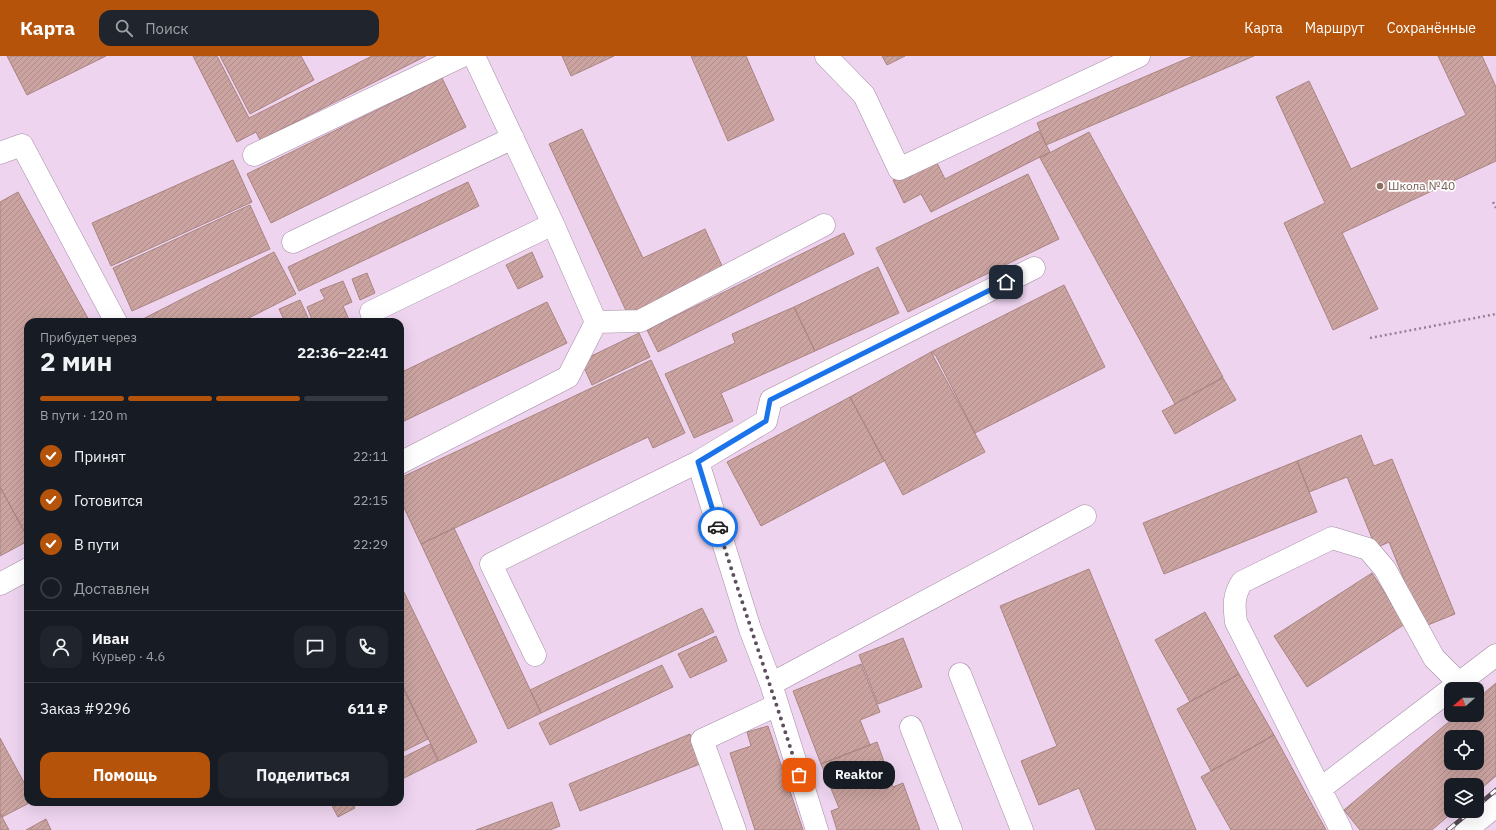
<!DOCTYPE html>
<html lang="ru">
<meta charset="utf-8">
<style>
body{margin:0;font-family:"IBM Plex Sans",sans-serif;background:#20242c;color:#f1f3f6;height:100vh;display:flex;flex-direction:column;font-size:15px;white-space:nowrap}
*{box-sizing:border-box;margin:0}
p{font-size:13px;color:#9ea1a6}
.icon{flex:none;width:22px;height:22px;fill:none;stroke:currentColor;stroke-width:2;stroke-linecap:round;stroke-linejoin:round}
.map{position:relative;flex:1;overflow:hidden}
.sheet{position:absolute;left:24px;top:262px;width:380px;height:488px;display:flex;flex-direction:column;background:#171b24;border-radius:12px;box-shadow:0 4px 16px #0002}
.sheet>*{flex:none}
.needle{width:26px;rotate:250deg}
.fabs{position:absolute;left:1444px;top:626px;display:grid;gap:8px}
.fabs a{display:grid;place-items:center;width:40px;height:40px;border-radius:8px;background:#171b24;box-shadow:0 4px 16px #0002;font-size:20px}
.pin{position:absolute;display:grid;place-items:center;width:34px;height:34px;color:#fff;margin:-17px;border-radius:8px;box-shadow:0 2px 6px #0006}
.courier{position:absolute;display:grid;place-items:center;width:40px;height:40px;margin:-20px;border:3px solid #1a73e8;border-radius:50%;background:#fff;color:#222;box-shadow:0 1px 5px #0007}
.bubble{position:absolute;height:28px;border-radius:12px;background:#171b24;box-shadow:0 4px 16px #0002;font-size:13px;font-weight:700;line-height:28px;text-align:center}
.overview em{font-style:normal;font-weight:700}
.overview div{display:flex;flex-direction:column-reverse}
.overview{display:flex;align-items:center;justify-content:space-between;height:68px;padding:0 16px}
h1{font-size:26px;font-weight:700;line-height:30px}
.bar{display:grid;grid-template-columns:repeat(4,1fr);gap:6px 4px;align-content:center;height:48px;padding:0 16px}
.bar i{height:5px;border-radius:3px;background:#363941}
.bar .selected{background:#b45309}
.bar p{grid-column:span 4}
.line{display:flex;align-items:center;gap:10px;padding:0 16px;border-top:1px solid #363941}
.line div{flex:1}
.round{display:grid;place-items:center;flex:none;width:42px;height:42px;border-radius:12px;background:#20242c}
ol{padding:0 16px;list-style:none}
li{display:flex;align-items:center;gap:12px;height:44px}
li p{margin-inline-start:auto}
li .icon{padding:4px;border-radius:50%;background:#b45309;color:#fff;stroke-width:4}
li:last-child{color:#9ea1a6}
li i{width:22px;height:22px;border:2px solid #363941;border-radius:50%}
.button{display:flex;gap:8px;margin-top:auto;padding:8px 16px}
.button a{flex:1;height:46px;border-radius:12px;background:#b45309;color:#fff;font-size:16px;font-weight:700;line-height:46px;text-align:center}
.button a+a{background:#20242c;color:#f1f3f6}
header{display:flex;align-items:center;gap:24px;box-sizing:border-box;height:56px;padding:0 20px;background:#b45309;color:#fff}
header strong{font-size:19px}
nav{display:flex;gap:22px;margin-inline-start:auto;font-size:14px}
.search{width:280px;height:36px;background:#20242c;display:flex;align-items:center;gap:10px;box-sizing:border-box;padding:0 14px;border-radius:12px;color:#9ea1a6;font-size:15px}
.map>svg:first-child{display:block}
.building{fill:url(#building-hatch);stroke:#a98482;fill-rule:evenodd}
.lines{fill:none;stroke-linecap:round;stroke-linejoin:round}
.minor-casing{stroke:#a48ca5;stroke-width:23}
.path{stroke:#948195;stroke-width:2.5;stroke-dasharray:2 3;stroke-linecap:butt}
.minor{stroke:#fff;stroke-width:22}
.rail-casing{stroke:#574957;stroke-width:4.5}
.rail{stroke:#fff;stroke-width:3;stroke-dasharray:9;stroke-linecap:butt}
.done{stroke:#5e4f5f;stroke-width:4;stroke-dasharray:0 7.2}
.route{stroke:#1a73e8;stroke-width:5}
.education-dot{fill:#8d6e63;stroke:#fff;stroke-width:1.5}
.labels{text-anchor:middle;stroke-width:3.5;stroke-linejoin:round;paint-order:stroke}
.education-label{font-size:12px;fill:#785e54;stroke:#fff;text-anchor:start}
</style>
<header>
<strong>Карта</strong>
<div class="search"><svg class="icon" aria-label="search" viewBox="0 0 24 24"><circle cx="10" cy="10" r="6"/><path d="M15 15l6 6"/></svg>Поиск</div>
<nav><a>Карта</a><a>Маршрут</a><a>Сохранённые</a></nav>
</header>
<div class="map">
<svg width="1496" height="774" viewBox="0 0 1496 774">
<defs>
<pattern id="building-hatch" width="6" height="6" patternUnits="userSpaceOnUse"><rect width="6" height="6" fill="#cba4a1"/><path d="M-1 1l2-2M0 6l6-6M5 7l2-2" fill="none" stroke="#ad8c8a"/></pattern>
</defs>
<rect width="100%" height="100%" fill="#eed4ef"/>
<path class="building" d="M 7,0 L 106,0 L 27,39 Z
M 193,0 L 217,0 L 249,62 L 372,0 L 426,0 L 260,84 L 256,76 L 237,86 Z
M 220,0 L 301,0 L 314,24 L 250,58 Z
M 562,0 L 614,0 L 571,20 Z
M 691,0 L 746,0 L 774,64 L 728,85 Z
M 882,0 L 905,0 L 887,9 Z
M 1193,0 L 1254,0 L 1046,89 L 1037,67 Z
M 1438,0 L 1482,0 L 1496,31 L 1496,105 L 1342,177 L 1378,253 L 1333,274 L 1284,167 L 1325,147 L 1276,41 L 1309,25 L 1351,113 L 1466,59 Z
M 442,22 L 466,71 L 271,167 L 247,118 Z
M 582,73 L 643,202 L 705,173 L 724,214 L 628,259 L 549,88 Z
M 1039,75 L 1050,96 L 931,156 L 921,138 L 904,147 L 893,124 L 935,103 L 945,123 Z
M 1089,76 L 1223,321 L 1175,348 L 1040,102 Z
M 233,104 L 252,146 L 111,210 L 92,167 Z
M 1028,118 L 1059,183 L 908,256 L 876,192 Z
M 468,126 L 479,150 L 299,235 L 288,211 Z
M 18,136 L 90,266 L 28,266 L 28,482 L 0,431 L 0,146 Z
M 250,149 L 270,193 L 132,255 L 113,212 Z
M 844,177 L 854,198 L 658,296 L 647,274 Z
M 274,196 L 296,238 L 241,266 L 137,266 Z
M 532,196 L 543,221 L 518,233 L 506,209 Z
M 878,211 L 899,257 L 815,295 L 794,251 Z
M 367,217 L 375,237 L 360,244 L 352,223 Z
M 343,225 L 352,246 L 343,250 L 350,266 L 313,266 L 307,251 L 325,243 L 320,234 Z
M 1064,229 L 1105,311 L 975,377 L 936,300 L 931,296 Z
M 300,244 L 310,266 L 285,266 L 279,253 Z
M 547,246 L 567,287 L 400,367 L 400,317 Z
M 794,251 L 815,295 L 721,337 L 733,365 L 694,382 L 665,318 L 735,287 L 732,278 Z
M 639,277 L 650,301 L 592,329 L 581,305 Z
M 931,296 L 985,396 L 903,439 L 850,341 Z
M 651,304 L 685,377 L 653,392 L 648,381 L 421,488 L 400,443 L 400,422 Z
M 1223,322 L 1236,344 L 1175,378 L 1162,355 Z
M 850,341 L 884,405 L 761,470 L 727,406 Z
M 1361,379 L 1374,410 L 1392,403 L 1455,558 L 1423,571 L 1389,486 L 1376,492 L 1347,421 L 1309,436 L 1297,405 Z
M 1297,405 L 1317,456 L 1164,518 L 1143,467 Z
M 0,431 L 28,482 L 28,485 L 0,500 Z
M 454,472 L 541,657 L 508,673 L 421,488 Z
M 1089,513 L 1196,774 L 1096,774 L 1079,732 L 1039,749 L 1021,705 L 1057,690 L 1000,550 Z
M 1372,517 L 1405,568 L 1307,631 L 1274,580 Z
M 400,528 L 477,686 L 439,705 L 400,624 Z
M 702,552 L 714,576 L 541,657 L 530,634 Z
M 1205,556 L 1239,618 L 1190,646 L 1155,584 Z
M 716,580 L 727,605 L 690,622 L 678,598 Z
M 903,582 L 922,631 L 878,648 L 859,599 Z
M 861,608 L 880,656 L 860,664 L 870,689 L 821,708 L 793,635 Z
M 662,609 L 673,631 L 550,689 L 539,667 Z
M 1239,618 L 1274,679 L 1211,715 L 1177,653 Z
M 400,626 L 428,683 L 400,697 Z
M 1496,627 L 1496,720 L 1477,736 L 1477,729 L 1451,729 L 1451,755 L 1454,755 L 1432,774 L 1360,774 L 1344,754 L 1457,659 L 1477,659 L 1477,643 ZM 1451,681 L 1477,681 L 1477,707 L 1451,707 Z
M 768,670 L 803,774 L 755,774 L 730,697 L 751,690 L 747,676 Z
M 690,678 L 700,708 L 580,755 L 569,728 Z
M 1274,679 L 1326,774 L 1231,774 L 1201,721 Z
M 0,682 L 28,734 L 28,746 L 31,746 L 2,761 L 0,757 Z
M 877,686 L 893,731 L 903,727 L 920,774 L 837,774 L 831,755 L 839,752 L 821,708 Z
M 430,688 L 438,705 L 400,724 L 400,703 Z
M 330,746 L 352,746 L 355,752 L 338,761 Z
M 552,746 L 560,770 L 550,774 L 476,774 Z
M 0,757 L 2,761 L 9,774 L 0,774 Z
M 46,763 L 51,774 L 26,774 Z"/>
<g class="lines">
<defs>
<path id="minor" d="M 826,0 L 864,39 L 899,113 L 1139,0
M 0,97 L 22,89 L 116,266
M 254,99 L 462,0
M 293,186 L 513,82
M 371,256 L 553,168
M 596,266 L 640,265 L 824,169
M 698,406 L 750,573 L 771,628 L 817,774
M 400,407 L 568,321 L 596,266 L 553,168 L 474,0
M 0,528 L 28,513
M 535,599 L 491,508 L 698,406 L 766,365 L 771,344 L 1034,212
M 960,618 L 1022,774
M 771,628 L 1085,460
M 911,671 L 951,774
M 1320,733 L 1496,599
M 735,774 L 702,684 L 777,649
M 1341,774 L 1236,566 C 1234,550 1233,540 1242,526 L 1332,482 L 1368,493 L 1385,513 L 1434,602 L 1459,627
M 1466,774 L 1496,750"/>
</defs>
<use href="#minor" class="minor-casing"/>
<path class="path" d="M 1493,146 L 1496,152
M 1370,282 L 1496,258"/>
<use href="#minor" class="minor"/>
<defs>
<path id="rail" d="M 1477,750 L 1496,734
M 1448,774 L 1471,755"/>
</defs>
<use href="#rail" class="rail-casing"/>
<use href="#rail" class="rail"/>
</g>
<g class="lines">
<path class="done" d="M 718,471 C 744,554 773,636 799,719"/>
<path class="route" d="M 718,471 L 698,406 L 766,365 L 770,344 L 1006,226"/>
</g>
<circle class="education-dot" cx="1380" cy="130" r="4"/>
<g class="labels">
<g class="education-label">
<text x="1388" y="134">Школа №40</text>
</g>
</g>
</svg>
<div class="fabs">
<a><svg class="needle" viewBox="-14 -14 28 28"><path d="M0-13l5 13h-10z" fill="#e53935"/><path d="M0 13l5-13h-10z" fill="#9ea1a6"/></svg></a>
<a><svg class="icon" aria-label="locate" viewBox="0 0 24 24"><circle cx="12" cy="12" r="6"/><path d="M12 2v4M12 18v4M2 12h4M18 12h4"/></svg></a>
<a><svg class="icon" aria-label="layers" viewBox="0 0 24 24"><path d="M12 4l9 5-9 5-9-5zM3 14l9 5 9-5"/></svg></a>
</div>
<div class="pin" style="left:799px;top:719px;background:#ea580c"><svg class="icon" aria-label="bag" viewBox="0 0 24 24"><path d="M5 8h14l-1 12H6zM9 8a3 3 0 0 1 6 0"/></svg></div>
<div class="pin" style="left:1006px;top:226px;background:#1f2937"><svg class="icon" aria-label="home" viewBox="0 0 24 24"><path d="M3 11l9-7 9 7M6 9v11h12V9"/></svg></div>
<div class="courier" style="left:718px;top:471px"><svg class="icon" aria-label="car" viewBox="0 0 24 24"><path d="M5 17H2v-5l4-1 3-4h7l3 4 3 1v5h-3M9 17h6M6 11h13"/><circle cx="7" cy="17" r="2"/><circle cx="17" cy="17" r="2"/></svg></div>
<div class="bubble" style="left:823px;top:705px;width:72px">Reaktor</div>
<section class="sheet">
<div class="overview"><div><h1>2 мин</h1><p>Прибудет через</p></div><em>22:36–22:41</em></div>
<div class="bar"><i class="selected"></i><i class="selected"></i><i class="selected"></i><i></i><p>В пути · 120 m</p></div>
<ol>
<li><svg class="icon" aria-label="check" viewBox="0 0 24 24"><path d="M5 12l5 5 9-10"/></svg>Принят<p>22:11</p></li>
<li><svg class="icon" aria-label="check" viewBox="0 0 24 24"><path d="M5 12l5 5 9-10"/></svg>Готовится<p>22:15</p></li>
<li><svg class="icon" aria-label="check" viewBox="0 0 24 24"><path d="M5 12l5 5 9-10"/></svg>В пути<p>22:29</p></li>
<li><i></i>Доставлен</li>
</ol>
<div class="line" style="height:72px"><a class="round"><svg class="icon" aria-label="person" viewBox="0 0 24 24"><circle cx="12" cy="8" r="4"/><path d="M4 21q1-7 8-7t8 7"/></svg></a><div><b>Иван</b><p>Курьер · 4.6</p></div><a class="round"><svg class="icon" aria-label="chat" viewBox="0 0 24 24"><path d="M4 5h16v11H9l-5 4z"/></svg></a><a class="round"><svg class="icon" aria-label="phone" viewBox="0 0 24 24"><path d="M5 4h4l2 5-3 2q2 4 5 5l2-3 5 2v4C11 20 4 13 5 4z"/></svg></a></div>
<div class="line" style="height:52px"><div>Заказ #9296</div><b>611 ₽</b></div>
<div class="button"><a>Помощь</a><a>Поделиться</a></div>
</section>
</div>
